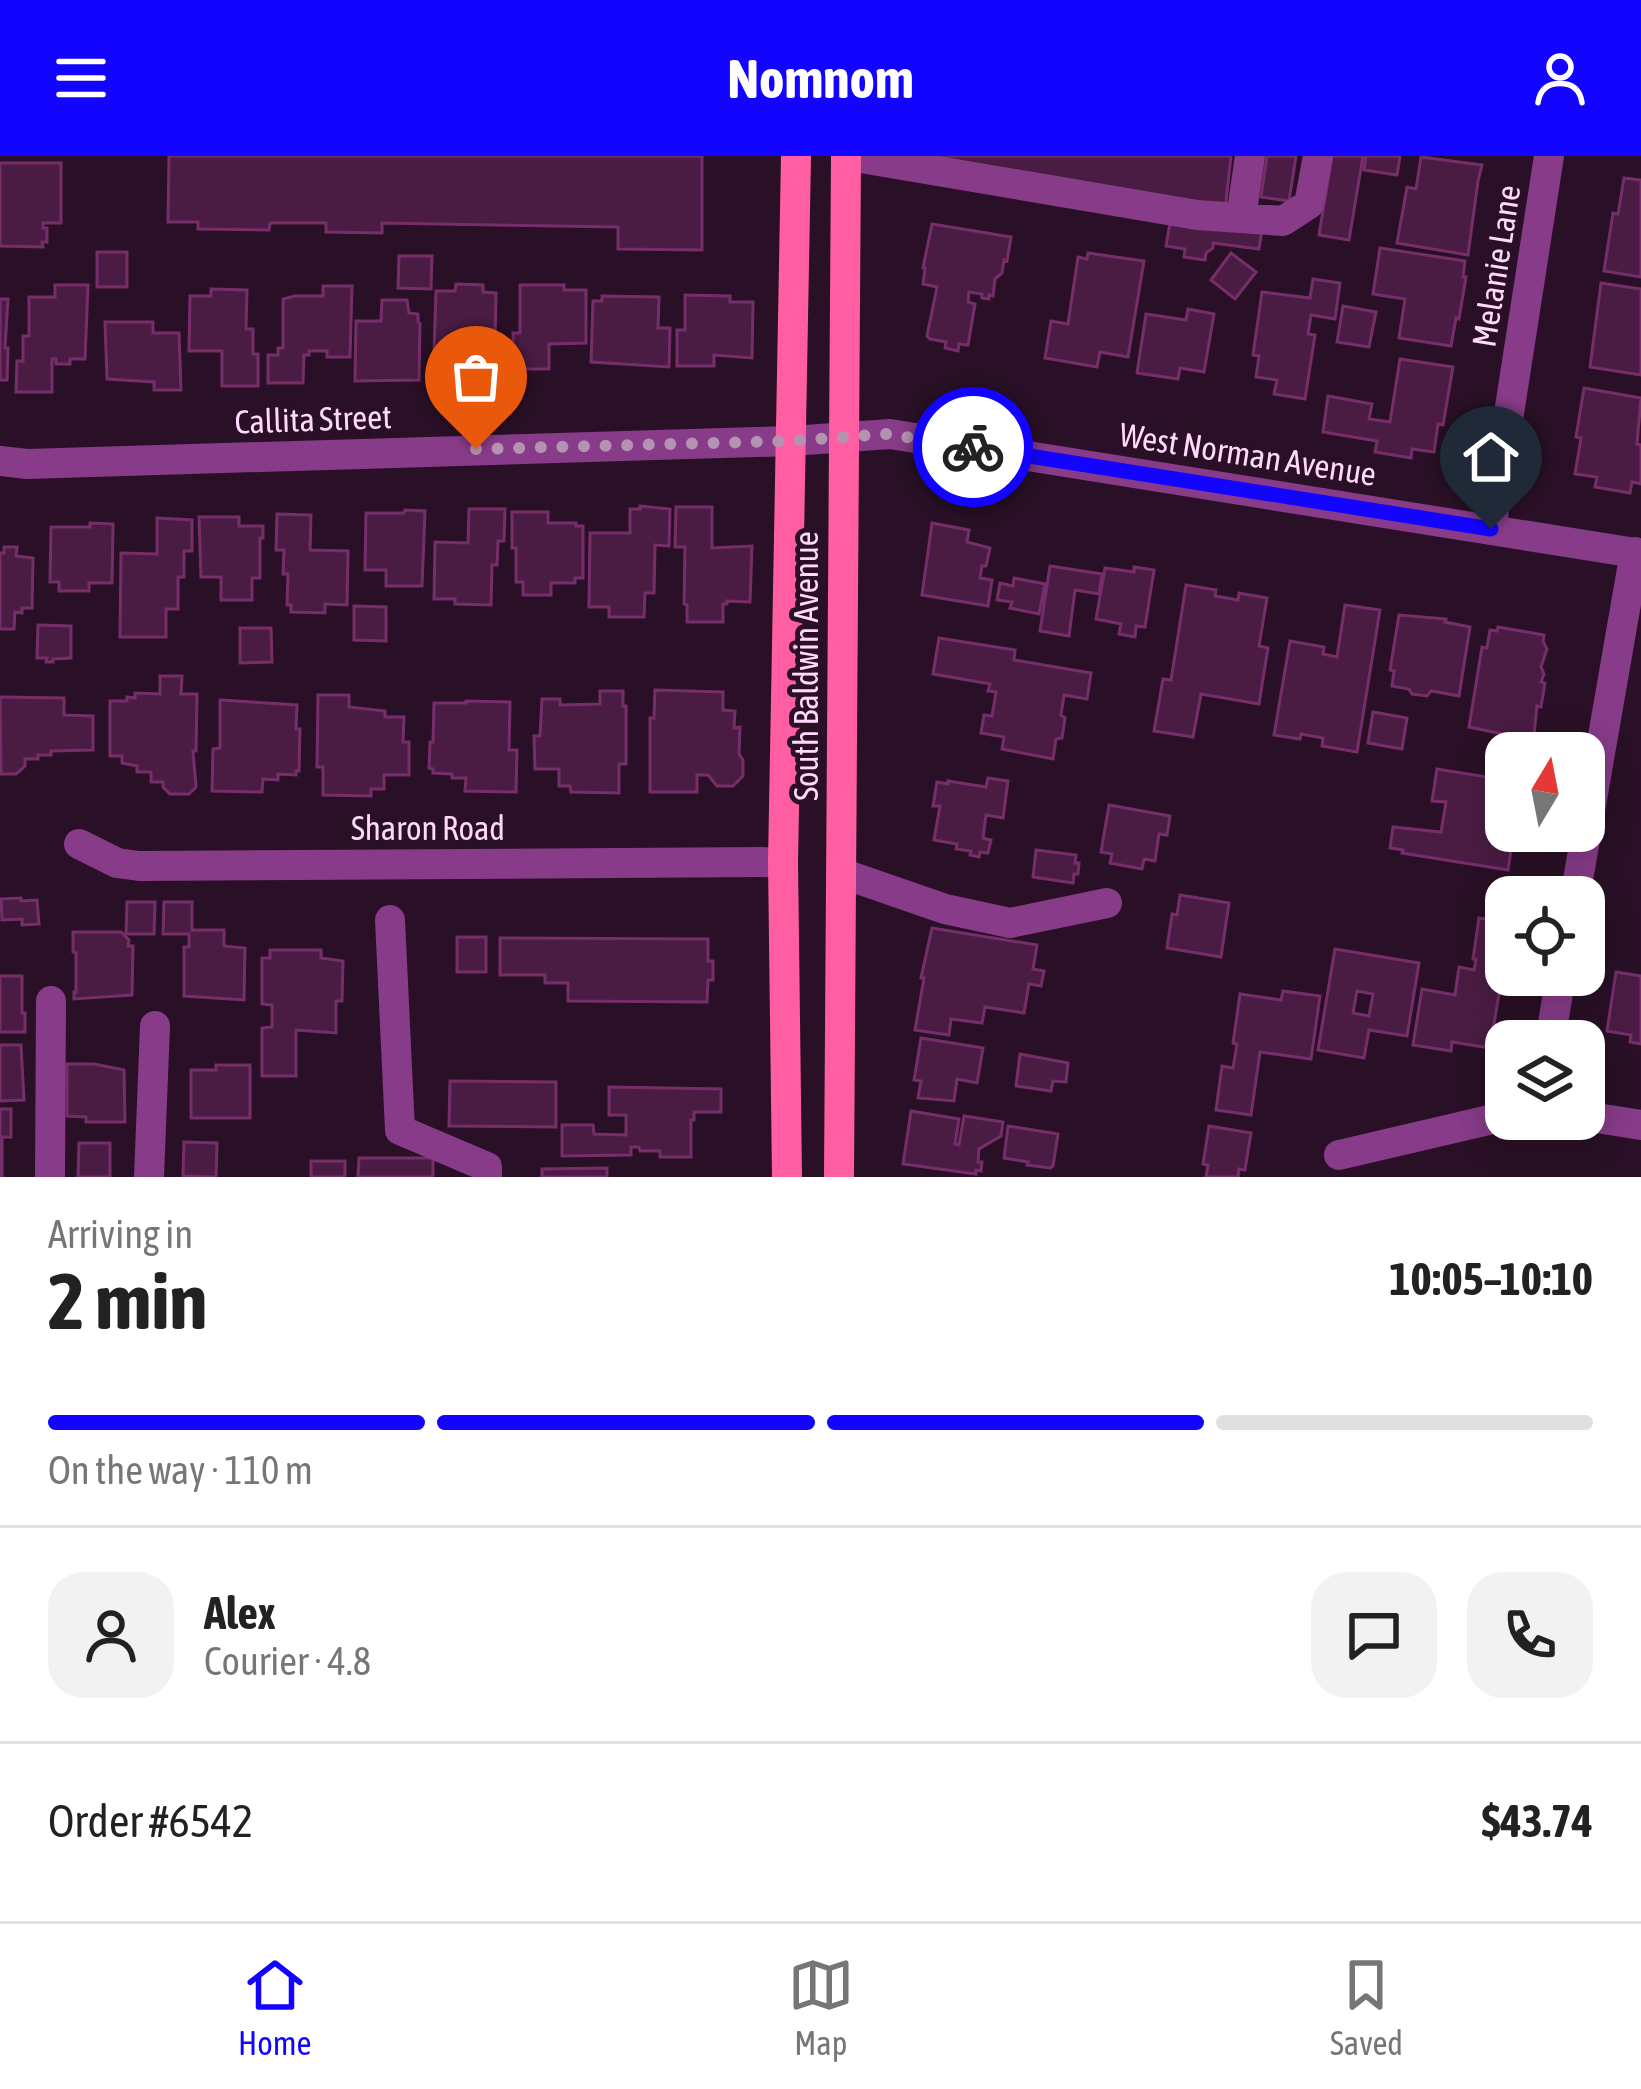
<!DOCTYPE html>
<meta charset="utf-8">
<style>
body{margin:0;font-family:"Asap Condensed",sans-serif;background:#f2f2f2;color:#222;height:100vh;display:flex;flex-direction:column;font-size:45px;white-space:nowrap}
*{box-sizing:border-box;margin:0}
p{font-size:39px;color:#767676}
.icon{flex:none;width:66px;height:66px;fill:none;stroke:currentColor;stroke-width:2;stroke-linecap:round;stroke-linejoin:round}
.map{position:relative;height:1021px;overflow:hidden}
.drawer{display:flex;flex-direction:column;background:#fff;flex:1}
.drawer>*{flex:none}
.needle{width:78px;rotate:10deg}
.tools{position:absolute;left:1485px;top:576px;display:grid;gap:24px}
.tools a{display:grid;place-items:center;width:120px;height:120px;border-radius:24px;background:#fff;box-shadow:0 6px 30px #0003;font-size:60px}
.pin{position:absolute;display:grid;place-items:center;width:102px;height:102px;color:#fff;margin:-123px -51px;border-radius:50% 50% 50% 0;rotate:-45deg;box-shadow:0 0 12px #0007}
.pin .icon{rotate:45deg}
.courier{position:absolute;display:grid;place-items:center;width:120px;height:120px;margin:-60px;border:9px solid #1204ff;border-radius:50%;background:#fff;color:#222;box-shadow:0 3px 15px #0007}
.summary em{font-style:normal;font-weight:700}
.summary div{display:flex;flex-direction:column-reverse}
.summary{display:flex;align-items:center;justify-content:space-between;height:204px;padding:0 48px}
h1{font-size:78px;font-weight:700;line-height:90px}
.bar{display:grid;grid-template-columns:repeat(4,1fr);gap:18px 12px;align-content:center;height:144px;padding:0 48px}
.bar i{height:15px;border-radius:9px;background:#e0e0e0}
.bar .current{background:#1204ff}
.bar p{grid-column:span 4}
.line{display:flex;align-items:center;gap:30px;padding:0 48px;border-top:3px solid #e0e0e0}
.line div{flex:1}
.round{display:grid;place-items:center;flex:none;width:126px;height:126px;border-radius:36px;background:#f2f2f2}
header{display:flex;justify-content:space-between;align-items:center;height:156px;padding:0 48px;background:#1204ff;color:#fff;font-size:54px;font-weight:700}
.tab-bar{display:flex;justify-content:space-around;align-items:center;height:168px;border-top:3px solid #e0e0e0;background:#fff;font-size:33px;color:#767676}
.tab-bar a{display:grid;justify-items:center;gap:6px}
.tab-bar .current{color:#1204ff}
.map>svg:first-child{display:block}
.building{fill:#4a1c43;stroke:#762e6b;stroke-width:3;fill-rule:evenodd}
.lines{fill:none;stroke-linecap:round;stroke-linejoin:round}
.minor{stroke:#873b88;stroke-width:30}
.major{stroke:#ff5fa2;stroke-width:30}
.done{stroke:#b492b1;stroke-width:12;stroke-dasharray:0 21.6}
.route{stroke:#1204ff;stroke-width:15}
.labels{text-anchor:middle;stroke-width:10;stroke-linejoin:round;paint-order:stroke}
.street-label{font-size:33px;fill:#ffd8fc;stroke:#291026}
</style>
<header><svg class="icon" aria-label="menu" viewBox="0 0 24 24"><path d="M4 6h16M4 12h16M4 18h16"/></svg>Nomnom<svg class="icon" aria-label="person" viewBox="0 0 24 24"><circle cx="12" cy="8" r="4"/><path d="M4 21q1-7 8-7t8 7"/></svg></header>
<div class="map">
<svg width="1641" height="1021" viewBox="0 0 1641 1021">
<rect width="100%" height="100%" fill="#291026"/>
<path class="building" d="M 169,0 L 702,0 L 702,94 L 618,93 L 618,71 L 382,67 L 382,77 L 326,76 L 326,67 L 270,67 L 269,74 L 198,73 L 198,66 L 168,66 Z
M 932,0 L 1231,0 L 1225,55 Z
M 1267,0 L 1296,0 L 1289,45 L 1261,41 Z
M 1332,0 L 1363,0 L 1349,84 L 1319,79 Z
M 1366,0 L 1400,0 L 1397,19 L 1364,14 Z
M 1421,1 L 1482,9 L 1478,25 L 1468,99 L 1397,87 L 1407,31 L 1416,33 Z
M 0,7 L 61,7 L 61,67 L 43,67 L 43,72 L 47,72 L 47,86 L 42,86 L 43,91 L 0,90 Z
M 1624,22 L 1641,24 L 1641,121 L 1604,115 L 1613,57 L 1618,58 Z
M 1171,61 L 1262,74 L 1259,93 L 1213,87 L 1213,92 L 1206,97 L 1205,104 L 1184,101 L 1185,93 L 1166,90 Z
M 932,68 L 1011,81 L 1007,105 L 1004,104 L 1002,117 L 995,123 L 993,140 L 989,139 L 989,143 L 982,142 L 982,138 L 969,136 L 968,146 L 975,148 L 968,189 L 959,188 L 958,195 L 945,192 L 946,186 L 930,183 L 927,180 L 937,131 L 923,128 L 925,112 L 923,112 Z
M 1380,92 L 1465,105 L 1463,121 L 1466,121 L 1459,163 L 1456,162 L 1451,190 L 1399,182 L 1405,143 L 1373,138 Z
M 97,96 L 127,96 L 127,131 L 97,131 Z
M 1088,97 L 1144,105 L 1128,201 L 1100,196 L 1097,211 L 1045,202 L 1051,165 L 1068,168 L 1078,101 L 1087,103 Z
M 1231,97 L 1256,116 L 1235,143 L 1211,124 Z
M 399,100 L 432,100 L 431,133 L 398,132 Z
M 1313,123 L 1340,127 L 1335,163 L 1311,159 L 1308,178 L 1315,179 L 1305,243 L 1274,238 L 1277,224 L 1256,221 L 1259,200 L 1253,199 L 1262,136 L 1310,142 Z
M 1601,127 L 1641,133 L 1641,219 L 1590,211 Z
M 456,128 L 483,129 L 483,136 L 496,137 L 495,188 L 509,189 L 508,220 L 475,219 L 475,193 L 434,195 L 436,135 L 455,135 Z
M 55,129 L 88,129 L 85,203 L 70,203 L 70,208 L 56,208 L 56,203 L 52,203 L 52,236 L 16,236 L 17,205 L 23,205 L 23,180 L 29,180 L 29,141 L 55,141 Z
M 520,129 L 564,129 L 564,134 L 586,134 L 586,187 L 549,188 L 549,213 L 513,213 L 513,177 L 520,177 Z
M 323,130 L 352,130 L 350,201 L 327,201 L 327,195 L 309,195 L 309,199 L 304,199 L 303,227 L 268,227 L 268,199 L 278,199 L 278,192 L 283,192 L 283,143 L 295,140 L 323,140 Z
M 211,133 L 247,134 L 246,173 L 253,173 L 253,198 L 258,198 L 258,230 L 222,230 L 222,195 L 189,195 L 190,140 L 211,140 Z
M 685,139 L 730,140 L 730,146 L 753,146 L 752,202 L 714,199 L 714,210 L 677,210 L 677,174 L 685,174 Z
M 602,140 L 659,141 L 658,172 L 670,172 L 669,211 L 591,206 L 593,145 L 602,145 Z
M 0,143 L 8,143 L 5,192 L 8,192 L 7,224 L 0,224 Z
M 382,144 L 407,144 L 409,157 L 418,158 L 418,166 L 420,167 L 419,224 L 355,225 L 356,165 L 381,165 Z
M 1343,150 L 1376,156 L 1369,191 L 1337,186 Z
M 1188,153 L 1214,158 L 1204,216 L 1180,212 L 1178,223 L 1137,217 L 1146,158 L 1186,164 Z
M 105,166 L 153,166 L 153,177 L 179,177 L 181,234 L 154,234 L 154,226 L 107,223 Z
M 1400,203 L 1453,211 L 1443,269 L 1438,268 L 1434,296 L 1412,293 L 1411,302 L 1375,296 L 1377,285 L 1323,276 L 1328,240 L 1372,248 L 1369,263 L 1390,266 Z
M 1584,232 L 1641,242 L 1637,288 L 1641,289 L 1641,328 L 1632,326 L 1630,337 L 1595,331 L 1597,321 L 1575,318 L 1581,282 L 1576,281 Z
M 640,350 L 670,353 L 669,390 L 655,389 L 654,437 L 645,437 L 644,461 L 609,461 L 609,451 L 589,451 L 590,377 L 630,377 L 630,353 L 640,353 Z
M 676,351 L 712,351 L 712,392 L 752,390 L 750,446 L 727,445 L 727,448 L 723,448 L 723,466 L 687,466 L 687,449 L 684,448 L 685,391 L 675,391 Z
M 469,353 L 505,353 L 504,385 L 498,385 L 497,409 L 492,409 L 491,449 L 455,448 L 455,443 L 434,443 L 435,386 L 468,387 Z
M 405,354 L 425,355 L 422,430 L 386,430 L 386,414 L 365,414 L 366,357 L 404,357 Z
M 512,356 L 548,356 L 548,367 L 576,367 L 576,370 L 583,370 L 583,422 L 575,422 L 575,427 L 551,427 L 551,439 L 523,439 L 523,426 L 516,426 L 516,392 L 512,392 Z
M 277,358 L 311,359 L 310,394 L 348,395 L 347,449 L 325,448 L 325,457 L 291,456 L 291,449 L 287,449 L 288,418 L 283,418 L 284,394 L 276,394 Z
M 199,361 L 239,361 L 239,370 L 263,370 L 263,382 L 260,382 L 260,422 L 252,422 L 252,444 L 221,444 L 221,421 L 201,421 Z
M 157,362 L 192,364 L 192,395 L 184,395 L 184,421 L 178,421 L 178,453 L 166,453 L 166,481 L 120,481 L 121,397 L 157,398 Z
M 90,367 L 113,368 L 112,427 L 89,427 L 89,435 L 59,435 L 59,426 L 50,426 L 51,371 L 90,371 Z
M 932,367 L 969,374 L 967,386 L 990,392 L 986,410 L 982,410 L 980,422 L 992,424 L 988,450 L 922,439 Z
M 4,391 L 17,391 L 16,400 L 33,402 L 32,452 L 22,452 L 22,457 L 15,456 L 14,473 L 0,473 L 0,397 L 4,397 Z
M 1050,410 L 1102,418 L 1099,438 L 1075,434 L 1069,480 L 1040,475 Z
M 1134,411 L 1154,414 L 1145,471 L 1136,470 L 1135,481 L 1119,478 L 1121,468 L 1096,463 L 1105,412 L 1134,416 Z
M 1014,422 L 1045,428 L 1039,458 L 1010,452 L 1012,446 L 997,444 L 1000,427 L 1013,430 Z
M 1186,429 L 1216,434 L 1215,440 L 1238,444 L 1239,437 L 1267,442 L 1259,490 L 1268,492 L 1259,548 L 1201,538 L 1193,581 L 1154,575 L 1163,523 L 1171,524 Z
M 1345,449 L 1380,454 L 1357,596 L 1322,590 L 1323,582 L 1301,578 L 1300,583 L 1274,579 L 1290,485 L 1324,491 L 1323,498 L 1337,501 Z
M 354,450 L 386,451 L 386,485 L 354,484 Z
M 1399,459 L 1446,463 L 1445,466 L 1470,471 L 1459,540 L 1431,535 L 1427,540 L 1412,538 L 1409,533 L 1392,530 L 1394,515 L 1390,514 Z
M 38,469 L 71,470 L 71,502 L 53,503 L 53,506 L 46,506 L 47,502 L 37,502 Z
M 1498,471 L 1544,479 L 1543,485 L 1547,493 L 1541,511 L 1544,518 L 1541,526 L 1545,527 L 1541,551 L 1537,550 L 1533,589 L 1507,585 L 1508,579 L 1469,571 L 1482,491 L 1487,492 L 1490,474 L 1497,475 Z
M 240,472 L 271,472 L 272,506 L 240,507 Z
M 939,482 L 1015,494 L 1014,504 L 1091,517 L 1087,543 L 1064,539 L 1061,559 L 1065,562 L 1062,582 L 1056,583 L 1053,603 L 1002,593 L 1004,581 L 981,577 L 984,559 L 992,560 L 996,536 L 988,535 L 990,528 L 933,518 Z
M 160,520 L 182,520 L 181,538 L 197,538 L 196,595 L 193,595 L 196,631 L 189,638 L 170,638 L 163,631 L 163,626 L 151,626 L 151,616 L 137,616 L 137,610 L 122,607 L 122,600 L 110,600 L 110,545 L 127,545 L 127,541 L 135,542 L 135,537 L 160,538 Z
M 655,534 L 723,536 L 723,554 L 735,555 L 734,572 L 740,571 L 739,598 L 743,604 L 743,620 L 733,630 L 717,630 L 708,619 L 697,619 L 697,636 L 650,636 L 650,562 L 654,562 Z
M 600,535 L 623,535 L 623,550 L 626,550 L 626,608 L 619,608 L 619,637 L 571,636 L 570,630 L 559,630 L 559,613 L 535,613 L 534,580 L 540,580 L 542,543 L 560,543 L 560,549 L 600,548 Z
M 318,539 L 349,539 L 349,551 L 385,555 L 385,561 L 404,561 L 403,586 L 409,586 L 409,619 L 384,619 L 384,633 L 371,633 L 371,640 L 323,639 L 323,611 L 317,611 Z
M 0,541 L 64,542 L 64,559 L 93,560 L 93,594 L 51,595 L 51,599 L 38,599 L 38,603 L 25,603 L 25,610 L 16,618 L 1,618 Z
M 220,544 L 297,549 L 296,573 L 300,573 L 299,615 L 296,615 L 296,619 L 278,618 L 278,624 L 263,623 L 262,636 L 212,635 L 213,593 L 220,592 Z
M 466,545 L 510,546 L 509,594 L 517,594 L 516,636 L 465,635 L 466,622 L 452,622 L 452,618 L 433,617 L 433,613 L 429,612 L 430,586 L 433,586 L 434,547 L 466,547 Z
M 1373,556 L 1407,562 L 1402,593 L 1368,587 Z
M 1437,613 L 1506,624 L 1506,675 L 1514,675 L 1508,714 L 1402,697 L 1403,694 L 1390,692 L 1393,671 L 1441,676 L 1446,646 L 1432,645 Z
M 988,622 L 1008,625 L 1003,662 L 986,659 L 983,682 L 991,684 L 988,697 L 980,696 L 979,701 L 970,699 L 971,695 L 956,693 L 957,688 L 934,684 L 940,650 L 933,650 L 937,626 L 948,628 L 948,625 L 986,631 Z
M 1109,649 L 1170,660 L 1167,679 L 1159,678 L 1155,705 L 1144,703 L 1142,713 L 1110,707 L 1112,698 L 1101,696 Z
M 1036,694 L 1076,699 L 1075,707 L 1079,707 L 1078,718 L 1074,718 L 1073,727 L 1033,721 Z
M 1180,739 L 1229,747 L 1221,801 L 1167,792 L 1172,758 L 1177,759 Z
M 21,742 L 21,745 L 37,744 L 39,768 L 22,769 L 22,763 L 2,764 L 1,743 Z
M 127,746 L 155,746 L 154,778 L 126,778 Z
M 164,746 L 192,746 L 192,774 L 224,774 L 224,790 L 245,792 L 244,844 L 184,840 L 184,791 L 189,791 L 189,778 L 163,778 Z
M 1479,762 L 1506,766 L 1506,809 L 1504,808 L 1490,892 L 1452,886 L 1451,895 L 1413,889 L 1422,833 L 1455,839 L 1459,811 L 1474,814 L 1476,803 L 1473,803 Z
M 932,772 L 1037,789 L 1033,813 L 1044,815 L 1041,830 L 1029,828 L 1024,857 L 985,851 L 982,867 L 951,863 L 949,879 L 915,874 L 924,822 L 921,822 Z
M 73,776 L 121,776 L 129,784 L 128,790 L 133,790 L 132,839 L 74,843 L 74,836 L 76,836 L 76,797 L 73,796 Z
M 457,781 L 486,781 L 486,816 L 457,816 Z
M 500,782 L 708,783 L 708,805 L 713,805 L 713,824 L 708,824 L 707,846 L 568,845 L 568,827 L 545,827 L 545,819 L 500,819 Z
M 1335,793 L 1419,807 L 1407,880 L 1369,874 L 1364,902 L 1318,894 ZM 1357,835 L 1373,838 L 1369,860 L 1353,857 Z
M 270,794 L 321,794 L 321,802 L 343,805 L 342,845 L 336,845 L 336,877 L 296,874 L 296,920 L 262,920 L 262,872 L 272,871 L 272,849 L 262,848 L 262,802 L 270,802 Z
M 1616,816 L 1641,820 L 1641,888 L 1630,886 L 1631,879 L 1607,875 Z
M 0,820 L 22,820 L 22,857 L 25,857 L 25,876 L 0,876 Z
M 1283,835 L 1320,840 L 1311,903 L 1260,896 L 1251,959 L 1216,954 L 1222,910 L 1233,912 L 1237,888 L 1233,887 L 1240,838 L 1281,844 Z
M 921,882 L 983,892 L 977,927 L 957,923 L 954,945 L 918,942 L 921,925 L 914,924 Z
M 0,889 L 21,889 L 24,944 L 0,945 Z
M 1020,898 L 1068,907 L 1066,926 L 1053,925 L 1051,935 L 1016,930 Z
M 67,908 L 94,908 L 124,914 L 125,966 L 86,966 L 86,961 L 67,960 Z
M 216,909 L 250,909 L 250,962 L 191,962 L 191,914 L 216,914 Z
M 450,925 L 556,926 L 556,971 L 449,970 Z
M 609,931 L 721,933 L 721,956 L 694,956 L 694,964 L 691,964 L 691,1001 L 660,1001 L 660,995 L 640,995 L 639,991 L 631,991 L 631,999 L 562,1000 L 562,969 L 593,969 L 594,978 L 626,979 L 626,959 L 609,959 Z
M 0,953 L 11,953 L 11,981 L 2,981 L 2,1021 L 0,1021 Z
M 911,955 L 959,963 L 955,988 L 959,989 L 964,960 L 1003,966 L 1001,980 L 979,993 L 978,1006 L 982,1006 L 981,1015 L 976,1014 L 976,1018 L 903,1008 Z
M 1008,970 L 1058,978 L 1053,1010 L 1050,1012 L 1027,1009 L 1028,1006 L 1004,1002 Z
M 1209,970 L 1251,977 L 1245,1014 L 1239,1013 L 1238,1021 L 1206,1021 L 1208,1009 L 1203,1008 Z
M 184,986 L 217,987 L 216,1021 L 183,1020 Z
M 79,987 L 110,987 L 110,1021 L 78,1021 Z
M 359,1002 L 433,1002 L 433,1021 L 358,1021 Z
M 311,1005 L 345,1005 L 345,1021 L 311,1021 Z
M 607,1012 L 607,1021 L 542,1021 L 542,1013 Z"/>
<g class="lines">
<path class="minor" d="M 849,0 L 1197,59 L 1283,65 L 1309,48 L 1318,0
M 1241,62 L 1250,0
M 0,305 L 27,308 L 791,285 L 890,278 L 1641,398
M 1491,373 L 1549,0
M 79,688 L 117,707 L 139,710 L 783,706
M 841,717 L 945,753 L 1010,767 L 1107,747
M 1575,741 L 1635,396
M 390,764 L 400,974 L 487,1011 L 487,1021
M 1550,885 L 1561,819
M 1584,960 L 1641,969
M 1339,999 L 1506,960
M 50,1021 L 51,845
M 149,1021 L 155,870"/>
<path class="major" d="M 787,1021 L 783,706 L 796,0
M 839,1021 L 846,0"/>
</g>
<g class="lines">
<path class="done" d="M 476,293 L 791,285 L 886,278 L 973,291"/>
<path class="route" d="M 973,291 L 1491,373"/>
</g>
<g class="labels">
<g class="street-label">
<text transform="translate(1496 110) rotate(-81)" y="12">Melanie Lane</text>
<text transform="translate(313 263) rotate(-2)" y="12">Callita Street</text>
<text transform="translate(1248 298) rotate(9)" y="12">West Norman Avenue</text>
<text transform="translate(806 510) rotate(-90)" y="12">South Baldwin Avenue</text>
<text x="428" y="684">Sharon Road</text>
</g>
</g>
</svg>
<div class="tools">
<a><svg class="needle" viewBox="-14 -14 28 28"><path d="M0-13l5 13h-10z" fill="#e53935"/><path d="M0 13l5-13h-10z" fill="#767676"/></svg></a>
<a><svg class="icon" aria-label="locate" viewBox="0 0 24 24"><circle cx="12" cy="12" r="6"/><path d="M12 2v4M12 18v4M2 12h4M18 12h4"/></svg></a>
<a><svg class="icon" aria-label="layers" viewBox="0 0 24 24"><path d="M12 4l9 5-9 5-9-5zM3 14l9 5 9-5"/></svg></a>
</div>
<div class="pin" style="left:476px;top:293px;background:#ea580c"><svg class="icon" aria-label="bag" viewBox="0 0 24 24"><path d="M5 8h14l-1 12H6zM9 8a3 3 0 0 1 6 0"/></svg></div>
<div class="pin" style="left:1491px;top:373px;background:#1f2937"><svg class="icon" aria-label="home" viewBox="0 0 24 24"><path d="M3 11l9-7 9 7M6 9v11h12V9"/></svg></div>
<div class="courier" style="left:973px;top:291px"><svg class="icon" aria-label="bike" viewBox="0 0 24 24"><circle cx="6" cy="16" r="4"/><circle cx="18" cy="16" r="4"/><path d="M6 16l4-8h5l3 8M10 8l3 8H6M13 5h3"/></svg></div>
</div>
<section class="drawer">
<div class="summary"><div><h1>2 min</h1><p>Arriving in</p></div><em>10:05–10:10</em></div>
<div class="bar"><i class="current"></i><i class="current"></i><i class="current"></i><i></i><p>On the way · 110 m</p></div>
<div class="line" style="height:216px"><a class="round"><svg class="icon" aria-label="person" viewBox="0 0 24 24"><circle cx="12" cy="8" r="4"/><path d="M4 21q1-7 8-7t8 7"/></svg></a><div><b>Alex</b><p>Courier · 4.8</p></div><a class="round"><svg class="icon" aria-label="chat" viewBox="0 0 24 24"><path d="M4 5h16v11H9l-5 4z"/></svg></a><a class="round"><svg class="icon" aria-label="phone" viewBox="0 0 24 24"><path d="M5 4h4l2 5-3 2q2 4 5 5l2-3 5 2v4C11 20 4 13 5 4z"/></svg></a></div>
<div class="line" style="height:156px"><div>Order #6542</div><b>$43.74</b></div>
</section>
<nav class="tab-bar">
<a class="current"><svg class="icon" aria-label="home" viewBox="0 0 24 24"><path d="M3 11l9-7 9 7M6 9v11h12V9"/></svg>Home</a>
<a><svg class="icon" aria-label="map" viewBox="0 0 24 24"><path d="M3 6l6-2 6 2 6-2v14l-6 2-6-2-6 2zM9 4v14M15 6v14"/></svg>Map</a>
<a><svg class="icon" aria-label="saved" viewBox="0 0 24 24"><path d="M7 4h10v16l-5-4-5 4z"/></svg>Saved</a>
</nav>
